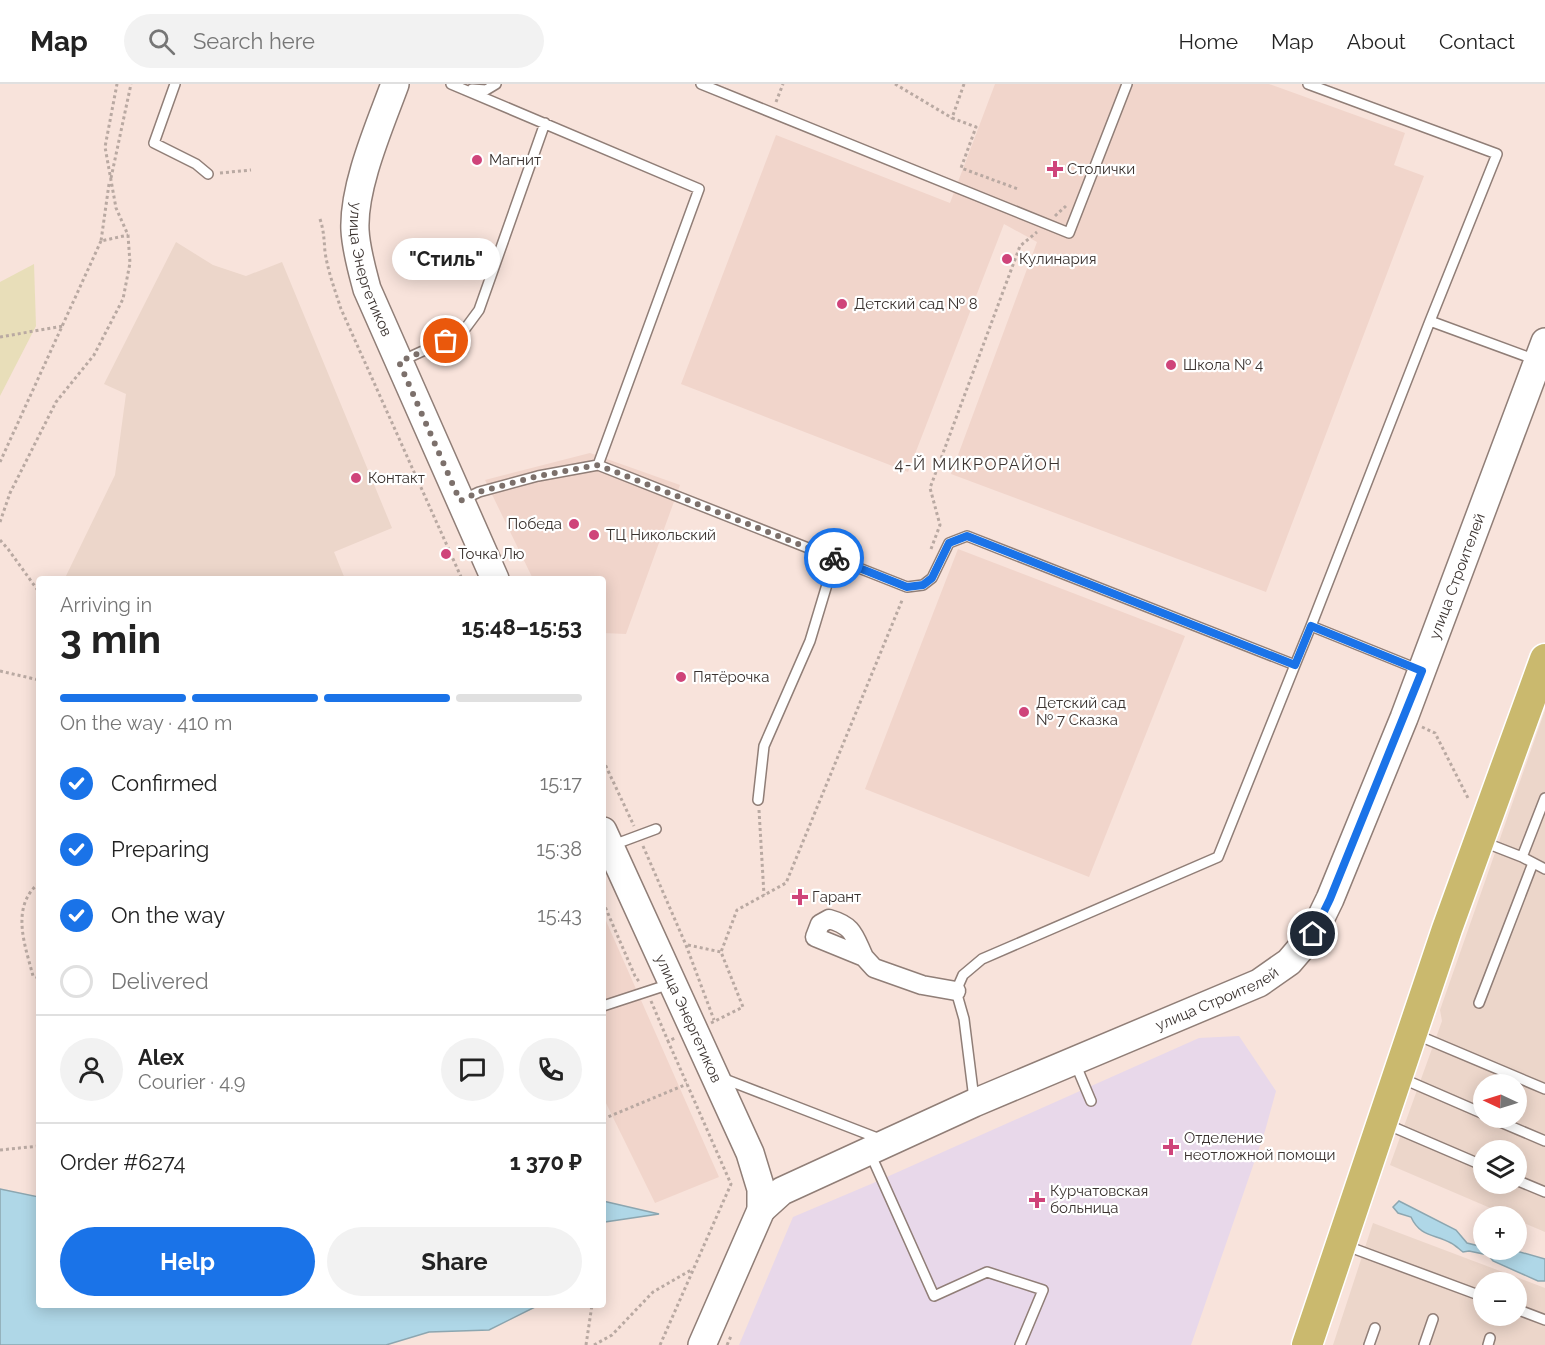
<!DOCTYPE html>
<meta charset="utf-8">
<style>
body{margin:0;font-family:Raleway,sans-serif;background:#f2f2f2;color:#222;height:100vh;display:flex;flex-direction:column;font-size:22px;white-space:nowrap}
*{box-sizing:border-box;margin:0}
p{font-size:20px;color:#767676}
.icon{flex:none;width:33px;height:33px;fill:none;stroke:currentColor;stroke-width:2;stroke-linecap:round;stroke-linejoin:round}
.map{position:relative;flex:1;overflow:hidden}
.sheet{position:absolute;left:36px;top:492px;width:570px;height:732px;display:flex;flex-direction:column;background:#fff;border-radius:6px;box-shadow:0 3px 15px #0003}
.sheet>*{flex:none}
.needle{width:39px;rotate:274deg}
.buttons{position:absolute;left:1473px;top:990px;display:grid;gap:12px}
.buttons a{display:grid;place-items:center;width:54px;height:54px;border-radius:50%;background:#fff;box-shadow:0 3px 15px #0003;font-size:30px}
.pin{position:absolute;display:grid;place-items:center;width:51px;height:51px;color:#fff;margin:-26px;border:3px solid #fff;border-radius:50%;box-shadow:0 2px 6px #0007}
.courier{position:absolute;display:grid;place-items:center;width:60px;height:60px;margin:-30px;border:4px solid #1a73e8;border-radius:50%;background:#fff;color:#222;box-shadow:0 2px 8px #0007}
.bubble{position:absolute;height:42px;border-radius:21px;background:#fff;box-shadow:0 3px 15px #0003;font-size:20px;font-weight:700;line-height:42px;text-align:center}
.overview em{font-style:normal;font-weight:700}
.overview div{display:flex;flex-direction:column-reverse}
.overview{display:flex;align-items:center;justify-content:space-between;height:102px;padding:0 24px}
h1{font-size:39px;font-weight:700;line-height:45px}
.bar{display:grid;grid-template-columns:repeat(4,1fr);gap:9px 6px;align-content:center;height:72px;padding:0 24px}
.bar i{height:8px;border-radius:4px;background:#e0e0e0}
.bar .selected{background:#1a73e8}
.bar p{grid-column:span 4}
.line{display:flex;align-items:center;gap:15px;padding:0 24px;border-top:2px solid #e0e0e0}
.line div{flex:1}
.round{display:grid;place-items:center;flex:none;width:63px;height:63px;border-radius:32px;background:#f2f2f2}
ol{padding:0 24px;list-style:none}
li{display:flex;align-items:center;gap:18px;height:66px}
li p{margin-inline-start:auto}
li .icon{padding:6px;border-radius:50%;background:#1a73e8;color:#fff;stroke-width:4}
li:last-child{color:#767676}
li i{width:33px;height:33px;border:3px solid #e0e0e0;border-radius:50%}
.action{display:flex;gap:12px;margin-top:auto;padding:12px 24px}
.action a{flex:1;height:69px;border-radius:36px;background:#1a73e8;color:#fff;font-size:24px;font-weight:700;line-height:69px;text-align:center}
.action a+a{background:#f2f2f2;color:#222}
header{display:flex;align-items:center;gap:36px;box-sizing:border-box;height:84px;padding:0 30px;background:#fff;border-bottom:2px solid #e0e0e0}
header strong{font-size:28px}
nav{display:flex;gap:33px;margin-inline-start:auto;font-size:21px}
.search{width:420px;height:54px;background:#f2f2f2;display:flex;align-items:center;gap:15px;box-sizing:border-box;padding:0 21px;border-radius:33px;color:#767676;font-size:22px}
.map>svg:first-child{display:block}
.built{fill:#f1d5cb}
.industrial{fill:#ecd6ca;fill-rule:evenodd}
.medical{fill:#e8d8ea}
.sand{fill:#e8deb9}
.water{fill:#afd7e7;stroke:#8ca6b0;stroke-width:1.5}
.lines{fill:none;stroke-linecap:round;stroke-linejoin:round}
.lane-casing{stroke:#907e77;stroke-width:12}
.street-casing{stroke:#907e77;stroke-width:21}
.secondary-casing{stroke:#907e77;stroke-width:30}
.primary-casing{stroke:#fff;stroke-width:33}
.path{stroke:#b9a9a2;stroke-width:3;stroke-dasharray:3 3;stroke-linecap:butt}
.lane{stroke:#fff;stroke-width:9}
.street{stroke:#fff;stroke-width:18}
.secondary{stroke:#fff;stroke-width:27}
.primary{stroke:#cab96e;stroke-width:30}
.done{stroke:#7c706b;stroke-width:6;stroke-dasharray:0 10.8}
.route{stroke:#1a73e8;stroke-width:8}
.poi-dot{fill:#cf447a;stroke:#fff;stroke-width:2}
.labels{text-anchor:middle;stroke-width:4.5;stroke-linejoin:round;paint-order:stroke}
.poi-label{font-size:15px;fill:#3a322f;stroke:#fff;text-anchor:start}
.street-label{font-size:15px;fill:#3a322f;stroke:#fff}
.neighbourhood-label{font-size:16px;letter-spacing:1.5px;fill:#3a322f;stroke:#fff}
</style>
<header>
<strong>Map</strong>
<div class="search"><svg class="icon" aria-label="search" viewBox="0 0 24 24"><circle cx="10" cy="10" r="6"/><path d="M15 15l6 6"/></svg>Search here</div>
<nav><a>Home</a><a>Map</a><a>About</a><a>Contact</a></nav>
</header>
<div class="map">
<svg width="1545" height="1261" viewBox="0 0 1545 1261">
<rect width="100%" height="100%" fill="#f8e3db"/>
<path class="built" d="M 995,0 L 1269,0 L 1405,49 L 1394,81 L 1424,92 L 1266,508 L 951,390 L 1037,158 L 1004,140 L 908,388 L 681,300 L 776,51 L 950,119 Z
M 590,369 L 680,401 L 626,550 L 603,549 L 603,495 L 533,495 L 485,396 Z
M 958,465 L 1185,552 L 1089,793 L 865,705 Z
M 603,830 L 719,1093 L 655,1119 L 603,1013 Z"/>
<path class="industrial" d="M 176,158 L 213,181 L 246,192 L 282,178 L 392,444 L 334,468 L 345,495 L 65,494 L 115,391 L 126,310 L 104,300 Z
M 1545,626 L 1545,1148 L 1517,1136 L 1516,1132 L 1509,1132 L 1390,1081 L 1442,937 L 1440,926 ZM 1484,1000 L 1516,1000 L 1516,1034 L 1484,1034 ZM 1484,1066 L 1516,1066 L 1516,1100 L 1484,1100 Z
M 1373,1139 L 1545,1204 L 1545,1261 L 1333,1261 ZM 1484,1198 L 1516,1198 L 1516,1232 L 1484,1232 Z"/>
<path class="medical" d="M 1239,952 L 1276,1007 L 1265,1047 L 1191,1261 L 739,1261 L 793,1133 L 871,1100 L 1199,954 Z"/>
<path class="sand" d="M 34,180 L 36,242 L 0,312 L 0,198 Z"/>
<path class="water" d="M 0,1105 L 39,1113 L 39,1221 L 539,1221 L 489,1246 L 429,1248 L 386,1261 L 0,1261 Z
M 603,1117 L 659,1130 L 605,1138 L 603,1140 Z
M 1399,1117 L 1456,1146 L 1467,1159 L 1483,1163 L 1484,1166 L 1513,1166 L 1545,1175 L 1545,1197 L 1538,1197 L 1493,1177 L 1488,1171 L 1469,1167 L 1463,1168 C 1459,1165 1455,1161 1451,1159 C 1435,1150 1420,1153 1411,1133 L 1398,1129 L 1393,1123 Z"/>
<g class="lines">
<defs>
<path id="lane" d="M 175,0 L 154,59 L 196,80 L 208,90
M 451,0 L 699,105 L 598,381
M 701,0 L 1069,149 L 1127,0
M 1308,0 L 1497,70 L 1430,237
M 472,5 L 486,6 L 496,0
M 401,277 L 462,249 L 479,226 L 545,39
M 462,416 L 479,408 L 538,392 L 598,381 L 907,503 L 923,501 L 932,494 L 949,459 L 967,452 L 1295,581 L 1311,542 L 1420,586
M 1311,542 L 1430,237 L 1536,276
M 758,716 L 764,662 L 810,557 L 835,474
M 1481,757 L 1522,773 L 1545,785
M 613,761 L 656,745
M 1522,773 L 1545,714
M 1479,919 L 1533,779
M 603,922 L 670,900
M 1417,951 L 1545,1005
M 1075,979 L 1091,1017
M 722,994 L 880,1055
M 1401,994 L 1484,1030
M 974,1015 L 964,935 L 956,907 L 963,891 L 982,875 L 1218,773 L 1295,581
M 1491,1034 L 1545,1057
M 1386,1040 L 1484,1082
M 870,1069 L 934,1212 L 987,1188 L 1043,1206 L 1020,1261
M 1516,1096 L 1545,1108
M 1344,1161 L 1484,1213
M 1516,1225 L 1545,1236
M 1369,1261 L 1375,1244
M 1424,1261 L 1433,1235
M 1488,1261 L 1490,1254"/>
<path id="street" d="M 864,873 C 854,852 854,842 829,835 L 820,840 L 815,853 L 864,873 L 874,884 L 922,901 L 956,907"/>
<g id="secondary">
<path id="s1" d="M 395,0 C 380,41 353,102 355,146 C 356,166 362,186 367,205 L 495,495"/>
<path id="s2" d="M 603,747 L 750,1069 L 761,1105 L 761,1126 L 702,1261"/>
<path id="s3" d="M 761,1126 L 782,1107 L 974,1019 L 1259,899 L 1289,878 L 1313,850 L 1330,815 L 1404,634 L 1545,258"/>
</g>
<path id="primary" d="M 1307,1261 L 1447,845 L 1545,575"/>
</defs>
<use href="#lane" class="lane-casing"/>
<use href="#street" class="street-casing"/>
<use href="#secondary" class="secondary-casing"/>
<use href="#primary" class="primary-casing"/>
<path class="path" d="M 895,0 L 952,34
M 964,0 L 952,34 L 976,43 L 961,84 L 1018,105
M 776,18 L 783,0
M 220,89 L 251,86
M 111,94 L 131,0
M 109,100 L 101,157 L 128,151
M 1055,132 L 1066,122
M 320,135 C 324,147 324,156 325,168 C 328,188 335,206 341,225 L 462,495
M 0,253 L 63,242
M 0,378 L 101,157
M 0,438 L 10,409 L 56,318 L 94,271 L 123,215 L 130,179 L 128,151 L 116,124 L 105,63 L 117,0
M 0,456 L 8,465 L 39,508
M 931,465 L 940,441 L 930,404 L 1020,162 L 1037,148
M 0,587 L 39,596
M 1422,643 L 1435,649 L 1469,716
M 603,676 L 634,742
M 759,726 L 764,811
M 643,762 L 686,861 L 714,936
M 39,799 C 10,823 25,861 33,892 L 39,894
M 603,818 L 635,892 L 640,899
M 688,861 L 721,868
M 651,917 L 668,957
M 711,939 L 743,923 L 721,868 L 737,826 L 786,799 L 903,514
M 603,1035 L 687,1000
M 0,1066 L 39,1062
M 586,1261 L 592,1221
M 594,1261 L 612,1251 L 653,1208 L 691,1186
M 660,1261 L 731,1100 L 668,957 L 675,954
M 727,1261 L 731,1252"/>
<use href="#lane" class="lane"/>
<use href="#street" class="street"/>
<use href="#secondary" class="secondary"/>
<use href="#primary" class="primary"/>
</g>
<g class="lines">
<path class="done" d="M 446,257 L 399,278 L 460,417 L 479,408 L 538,392 L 598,381 L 834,474"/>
<path class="route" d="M 834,474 L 907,503 L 923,501 L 932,494 L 949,459 L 967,452 L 1295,581 L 1311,542 L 1422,587 L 1330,815 L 1313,850"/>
</g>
<g class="poi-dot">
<circle cx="477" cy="76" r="6"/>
<path d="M1052 76h6v6h6v6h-6v6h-6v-6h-6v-6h6z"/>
<circle cx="1007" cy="175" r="6"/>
<circle cx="842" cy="220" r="6"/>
<circle cx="1171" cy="281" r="6"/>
<circle cx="356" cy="394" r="6"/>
<circle cx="574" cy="440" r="6"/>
<circle cx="594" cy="451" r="6"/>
<circle cx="446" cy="470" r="6"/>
<circle cx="681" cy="593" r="6"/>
<circle cx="1024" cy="628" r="6"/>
<path d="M797 804h6v6h6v6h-6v6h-6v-6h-6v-6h6z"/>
<path d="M1168 1054h6v6h6v6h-6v6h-6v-6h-6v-6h6z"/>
<path d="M1034 1107h6v6h6v6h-6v6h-6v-6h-6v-6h6z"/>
</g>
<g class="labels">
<g class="poi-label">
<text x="489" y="81">Магнит</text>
<text x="1067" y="90">Столички</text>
<text x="1019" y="180">Кулинария</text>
<text x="854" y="225">Детский сад № 8</text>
<text x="1183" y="286">Школа № 4</text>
<text x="368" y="399">Контакт</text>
<text x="562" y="445" text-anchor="end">Победа</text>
<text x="606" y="456">ТЦ Никольский</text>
<text x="458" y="475">Точка Лю</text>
<text x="693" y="598">Пятёрочка</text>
<text x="1036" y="624">Детский сад<tspan x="1036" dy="17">№ 7 Сказка</tspan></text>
<text x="812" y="818">Гарант</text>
<text x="1184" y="1059">Отделение<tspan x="1184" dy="17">неотложной помощи</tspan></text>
<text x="1050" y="1112">Курчатовская<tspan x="1050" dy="17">больница</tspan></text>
</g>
<g class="street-label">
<text dy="5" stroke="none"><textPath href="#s1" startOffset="194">улица Энергетиков</textPath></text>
<text dy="5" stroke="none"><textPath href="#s3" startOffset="1008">улица Строителей</textPath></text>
<text dy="5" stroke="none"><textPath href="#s3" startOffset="504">улица Строителей</textPath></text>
<text dy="5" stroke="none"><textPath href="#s2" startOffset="206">улица Энергетиков</textPath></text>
</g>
<g class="neighbourhood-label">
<text x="978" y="386">4-Й МИКРОРАЙОН</text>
</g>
</g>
</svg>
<div class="buttons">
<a><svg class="needle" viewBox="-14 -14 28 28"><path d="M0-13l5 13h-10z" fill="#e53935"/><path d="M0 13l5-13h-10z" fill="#767676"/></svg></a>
<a><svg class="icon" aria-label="layers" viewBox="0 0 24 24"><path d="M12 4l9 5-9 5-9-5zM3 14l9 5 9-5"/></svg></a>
<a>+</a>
<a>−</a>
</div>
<div class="pin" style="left:446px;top:257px;background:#ea580c"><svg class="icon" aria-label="bag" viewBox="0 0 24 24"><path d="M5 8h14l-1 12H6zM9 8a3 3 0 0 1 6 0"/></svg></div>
<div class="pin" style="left:1313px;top:850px;background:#1f2937"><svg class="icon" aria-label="home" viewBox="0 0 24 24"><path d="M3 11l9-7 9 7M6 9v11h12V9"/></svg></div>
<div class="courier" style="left:834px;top:474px"><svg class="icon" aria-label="bike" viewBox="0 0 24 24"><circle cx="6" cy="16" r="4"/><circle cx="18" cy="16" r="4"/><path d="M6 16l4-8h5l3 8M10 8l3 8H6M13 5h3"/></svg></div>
<div class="bubble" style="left:392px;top:154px;width:108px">&quot;Стиль&quot;</div>
<section class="sheet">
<div class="overview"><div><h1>3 min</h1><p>Arriving in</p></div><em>15:48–15:53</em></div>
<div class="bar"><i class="selected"></i><i class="selected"></i><i class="selected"></i><i></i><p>On the way · 410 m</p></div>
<ol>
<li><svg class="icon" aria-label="check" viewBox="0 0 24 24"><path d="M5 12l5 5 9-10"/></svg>Confirmed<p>15:17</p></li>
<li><svg class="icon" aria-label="check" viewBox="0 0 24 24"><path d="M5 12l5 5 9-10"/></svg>Preparing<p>15:38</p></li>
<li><svg class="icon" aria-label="check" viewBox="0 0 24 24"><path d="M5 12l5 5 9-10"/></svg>On the way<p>15:43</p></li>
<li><i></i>Delivered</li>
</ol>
<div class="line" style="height:108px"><a class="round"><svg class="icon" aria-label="person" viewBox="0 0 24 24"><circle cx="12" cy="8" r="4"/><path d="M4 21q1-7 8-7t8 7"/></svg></a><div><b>Alex</b><p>Courier · 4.9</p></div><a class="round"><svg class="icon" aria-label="chat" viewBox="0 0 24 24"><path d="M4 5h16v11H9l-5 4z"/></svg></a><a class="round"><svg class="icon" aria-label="phone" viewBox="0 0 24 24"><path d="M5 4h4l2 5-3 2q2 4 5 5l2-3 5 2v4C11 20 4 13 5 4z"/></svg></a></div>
<div class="line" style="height:78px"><div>Order #6274</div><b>1 370 ₽</b></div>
<div class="action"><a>Help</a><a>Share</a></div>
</section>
</div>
